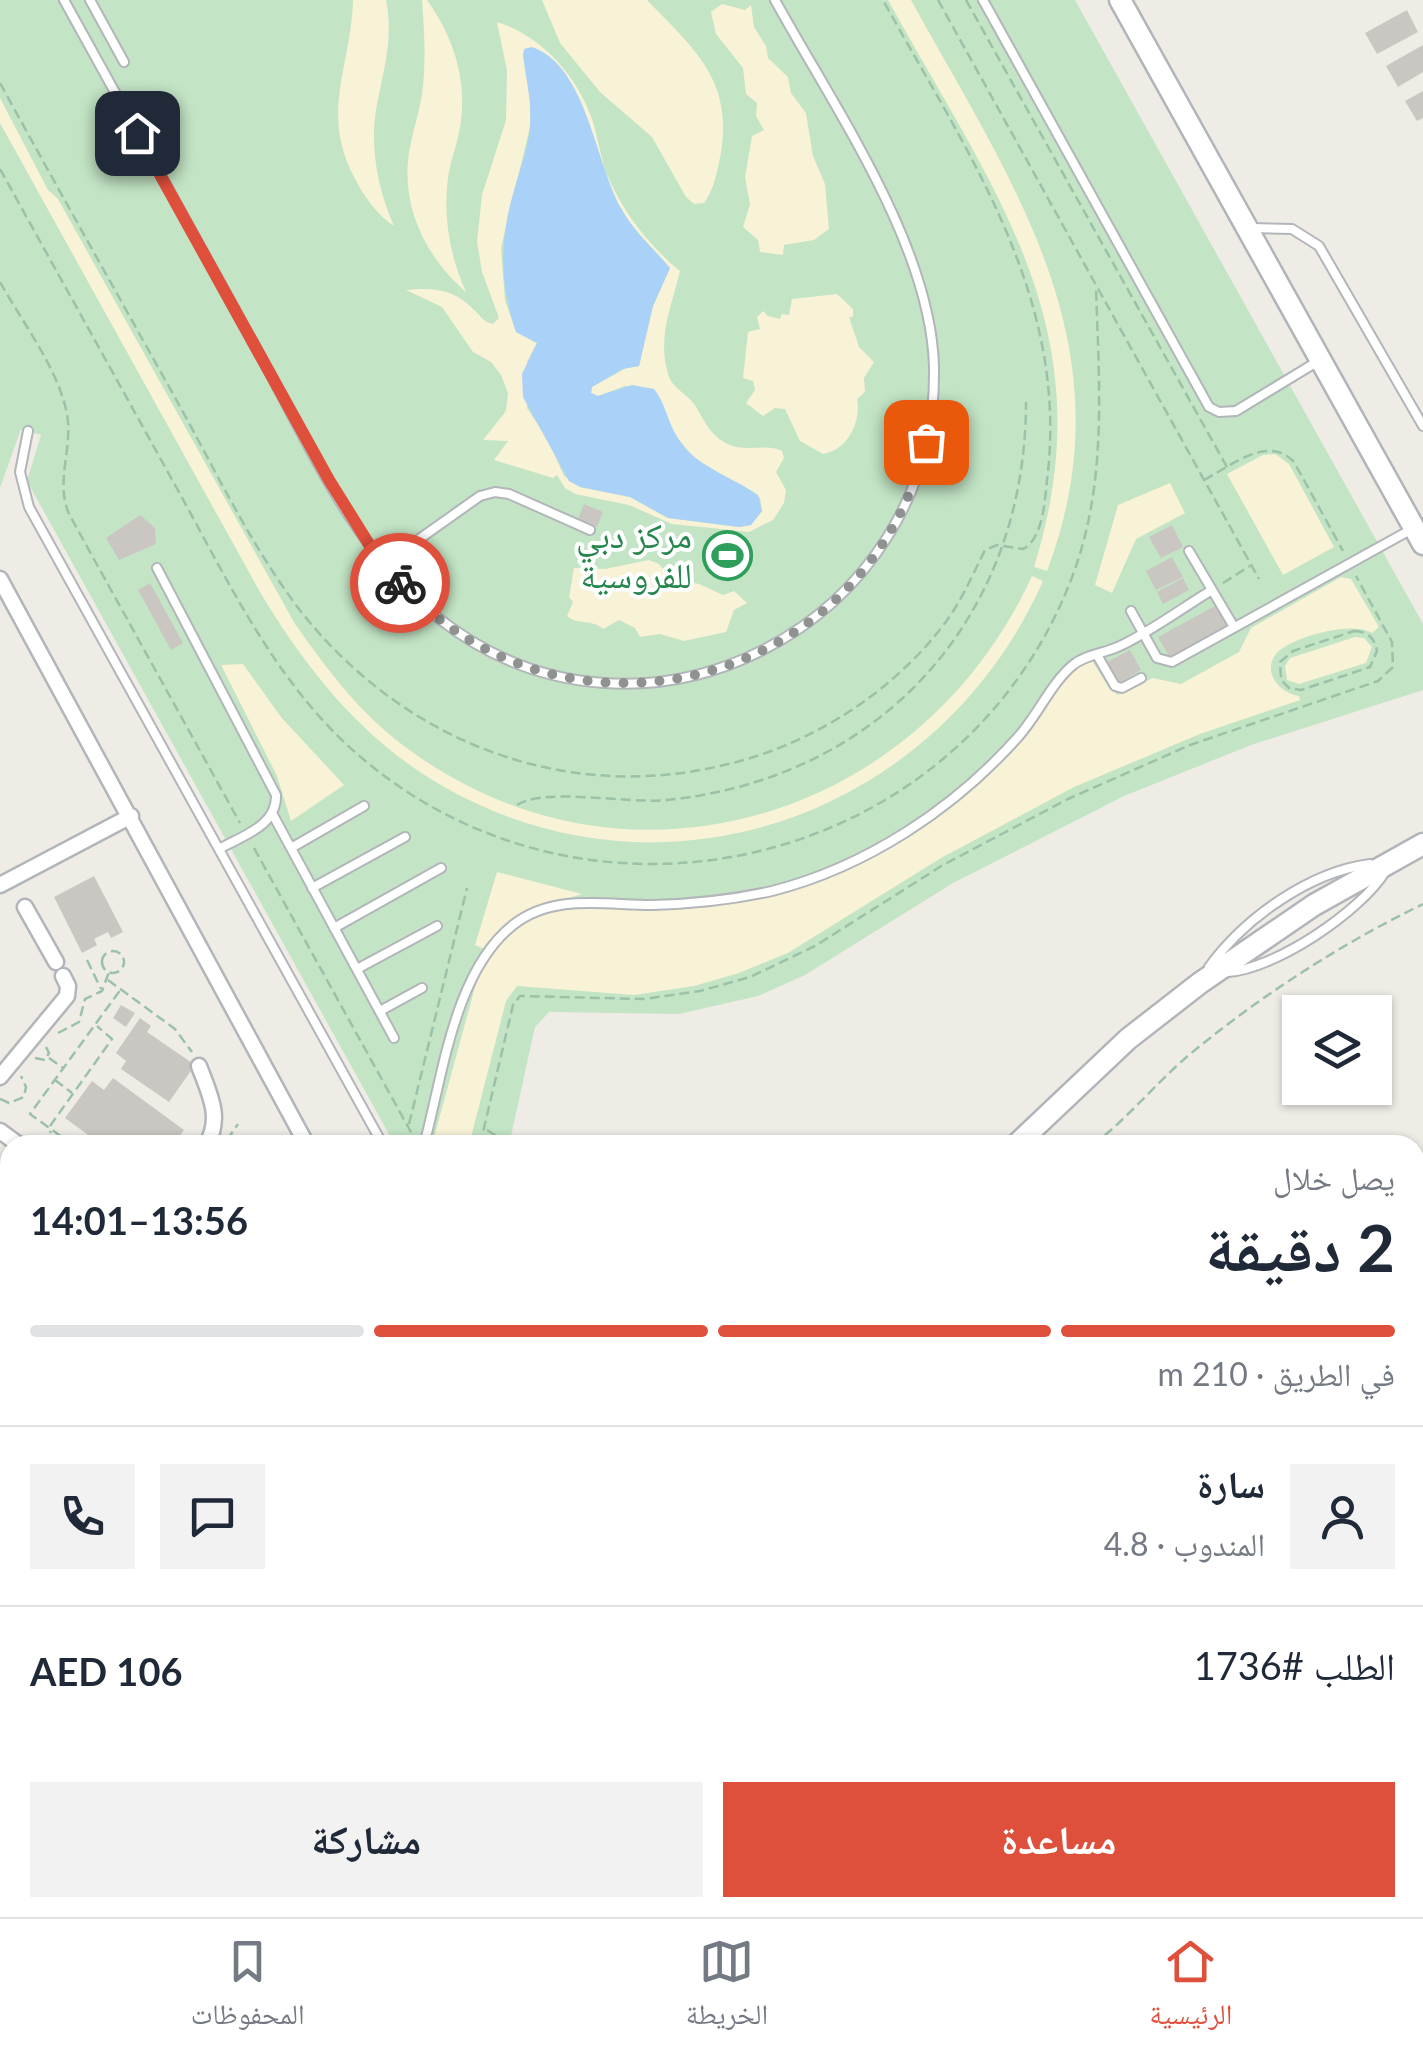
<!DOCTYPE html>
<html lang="ar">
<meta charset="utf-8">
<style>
body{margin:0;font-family:Lato,"Noto Naskh Arabic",sans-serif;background:#f2f2f3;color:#1f2937;direction:rtl;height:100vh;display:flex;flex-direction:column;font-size:38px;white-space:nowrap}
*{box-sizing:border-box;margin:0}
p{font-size:32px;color:#747a83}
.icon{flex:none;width:55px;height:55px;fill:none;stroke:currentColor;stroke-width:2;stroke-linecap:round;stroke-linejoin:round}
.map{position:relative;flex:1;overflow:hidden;direction:ltr}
.details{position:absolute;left:0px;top:1135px;width:1425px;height:782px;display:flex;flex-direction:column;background:#fff;border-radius:30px 30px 0 0;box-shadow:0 2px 8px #0004;direction:rtl}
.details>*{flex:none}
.tools{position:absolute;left:1282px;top:995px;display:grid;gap:20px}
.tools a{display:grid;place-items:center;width:110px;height:110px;border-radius:0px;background:#fff;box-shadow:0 2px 8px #0004;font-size:50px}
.pin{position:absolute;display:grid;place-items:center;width:85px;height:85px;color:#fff;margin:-42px;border-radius:20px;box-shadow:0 5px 15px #0006}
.courier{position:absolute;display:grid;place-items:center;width:100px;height:100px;margin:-50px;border:8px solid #de503b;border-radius:50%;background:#fff;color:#222;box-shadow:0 2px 12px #0007}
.summary em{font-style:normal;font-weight:700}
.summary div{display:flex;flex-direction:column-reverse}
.summary{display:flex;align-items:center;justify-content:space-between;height:170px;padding:0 30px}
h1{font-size:65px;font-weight:700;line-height:75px}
.bar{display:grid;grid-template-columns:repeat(4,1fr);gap:15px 10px;align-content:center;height:120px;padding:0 30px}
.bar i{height:12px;border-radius:8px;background:#e0e1e3}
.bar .selected{background:#de503b}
.bar p{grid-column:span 4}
.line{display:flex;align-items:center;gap:25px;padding:0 30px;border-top:2px solid #e0e1e3}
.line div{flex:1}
.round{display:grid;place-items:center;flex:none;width:105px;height:105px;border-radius:0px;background:#f2f2f3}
.primary-button{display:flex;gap:20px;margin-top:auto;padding:20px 30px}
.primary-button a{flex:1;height:115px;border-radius:0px;background:#de503b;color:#fff;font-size:40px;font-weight:700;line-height:115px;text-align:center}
.primary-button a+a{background:#f2f2f3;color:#1f2937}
.tabs{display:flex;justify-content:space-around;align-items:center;height:140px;border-top:2px solid #e0e1e3;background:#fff;font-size:28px;color:#747a83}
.tabs a{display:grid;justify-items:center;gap:5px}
.tabs .selected{color:#de503b}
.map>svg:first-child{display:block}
.green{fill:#c3e4c5}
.sand{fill:#f8f2d6;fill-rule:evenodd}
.water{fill:#aad2f9}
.building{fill:#cac7c2}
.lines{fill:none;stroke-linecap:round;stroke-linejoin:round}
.lane-casing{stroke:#b2b5b9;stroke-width:12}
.street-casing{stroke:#b2b5b9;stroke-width:19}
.secondary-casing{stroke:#b1b4b9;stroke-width:25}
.path{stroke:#9bc2a8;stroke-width:2.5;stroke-dasharray:10 5;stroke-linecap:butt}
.lane{stroke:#fff;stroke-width:8}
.street{stroke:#fff;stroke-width:14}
.secondary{stroke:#fff;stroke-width:20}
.done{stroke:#909191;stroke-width:10;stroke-dasharray:0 18}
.route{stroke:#de503b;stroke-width:12}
.labels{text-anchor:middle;stroke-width:8;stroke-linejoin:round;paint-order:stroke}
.leisure-label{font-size:35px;fill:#27864d;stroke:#fff;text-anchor:end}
</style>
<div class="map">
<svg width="1423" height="1917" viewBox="0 0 1423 1917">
<rect width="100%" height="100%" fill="#eeece5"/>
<path class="green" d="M 0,0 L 1075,0 L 1423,624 L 1423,690 L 1251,745 L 1124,796 L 953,883 L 805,975 L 758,996 L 679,1014 L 549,1012 L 535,1027 L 509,1145 L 395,1145 L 27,481 L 41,435 L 21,429 L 0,488 Z"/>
<path class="sand" d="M 353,0 L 386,0 C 394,40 383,71 376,110 C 370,149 378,190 394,226 C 377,215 363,195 354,177 C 320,112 351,67 353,0 Z
M 422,0 L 427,0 C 455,39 469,85 459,133 C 456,148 450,162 448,178 C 443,218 450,256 466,292 C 424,256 399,202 410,147 C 414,126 421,107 423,86 C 426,57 424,28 422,0 Z
M 542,0 L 647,0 C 693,48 733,79 721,152 C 718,169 714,190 704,203 L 694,204 L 686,197 L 652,137 L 600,92 L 560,43 Z
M 888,0 L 911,0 C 1014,187 1131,349 1047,571 L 1034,567 C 1107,332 996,196 888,0 Z
M 722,4 L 745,10 L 751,5 L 754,27 L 766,46 L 768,58 L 788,77 L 791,93 L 806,113 L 813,156 L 825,184 L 829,229 L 814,240 L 784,245 L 783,255 L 760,252 L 758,240 L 743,227 L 750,204 L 745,177 L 752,136 L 764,130 L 756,116 L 757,103 L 746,94 L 743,68 L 716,34 L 711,12 Z
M 497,22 C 542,36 577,76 592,119 C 598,137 600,155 606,172 C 621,210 650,247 680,271 C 672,306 656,338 669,377 C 673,388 688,395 695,405 C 705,422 711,437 730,445 C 747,452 769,443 782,451 L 784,458 L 776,472 L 786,490 L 784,503 L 773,520 L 749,532 L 672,524 L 629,505 L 575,494 L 565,488 L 557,475 L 553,478 L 494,460 L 508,441 L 483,440 L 506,411 L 508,393 L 501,375 L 491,362 L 473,352 L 442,307 L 406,290 C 433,287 455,289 474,310 C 482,317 483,322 493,324 L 499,318 L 482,272 L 477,242 L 482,195 L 506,120 L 507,71 ZM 523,55 C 534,60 548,64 558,70 C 584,86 603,177 621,209 C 634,232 654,248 670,268 L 653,306 L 639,366 L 626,368 L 592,387 L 591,393 L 598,396 L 625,386 L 654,389 L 676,436 L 693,457 L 760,498 L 762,511 L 751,525 L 739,527 L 668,518 L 630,497 L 580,487 L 564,476 L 548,440 L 527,408 L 527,362 L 537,343 L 516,332 L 505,300 L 501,248 L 530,127 L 530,99 Z
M 0,98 L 48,190 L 58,199 L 295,624 C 325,666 354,706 395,739 C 615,913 918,825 1032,576 L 1043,581 C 940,814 664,916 439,784 C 361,738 306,669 260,592 L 0,123 Z
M 837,294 L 853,309 L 853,317 L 849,317 L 859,347 L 874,362 L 864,378 L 865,392 L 857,399 C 861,418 851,449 823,454 L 800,441 L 785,409 L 775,408 L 763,416 L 746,403 L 755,390 L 753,381 L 743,378 L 748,332 L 760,329 L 757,317 L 763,311 L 768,316 L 780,319 L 782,314 L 789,315 L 792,299 Z
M 1275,454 L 1289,464 L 1334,547 L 1283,575 L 1227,474 L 1263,455 Z
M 1170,483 L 1185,513 L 1136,539 L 1112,593 L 1095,585 L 1118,505 Z
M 649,560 L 659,564 L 670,578 L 699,584 L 723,595 L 734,591 L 747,603 L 734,610 L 726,632 L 684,641 L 660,634 L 640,637 L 635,628 L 619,620 L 603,629 C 592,619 577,625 567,616 L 573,602 L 569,597 L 574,568 L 605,569 Z
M 1341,577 L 1351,579 L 1379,627 L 1372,633 C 1352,621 1299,636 1280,650 C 1259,668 1278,693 1299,696 L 1300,700 L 1200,734 L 1074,787 L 941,858 L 788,953 L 739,973 L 694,986 L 634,995 L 517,986 L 506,1001 L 469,1145 L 432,1145 L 478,976 C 518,901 563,907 638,910 C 666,911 694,909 721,905 C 776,897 830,878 879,854 C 934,826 987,782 1026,736 C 1047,712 1061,675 1087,660 L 1093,662 L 1109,688 L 1118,695 L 1153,678 L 1181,684 L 1239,652 L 1251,628 Z
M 1355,637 L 1364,638 L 1372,647 L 1366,663 L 1299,684 L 1287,680 L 1285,666 L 1290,658 Z
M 243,664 L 281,717 L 344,785 L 291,821 L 277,776 L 221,665 Z
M 497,872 L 582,894 L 522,913 L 484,949 L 475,945 Z"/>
<path class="water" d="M 532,47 C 587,66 595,163 621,208 C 634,232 653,248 670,268 L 653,306 L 639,366 L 623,369 L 592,387 L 591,393 L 598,396 L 632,385 L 654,389 C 666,404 668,424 679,440 C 700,470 730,475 758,495 L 762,511 L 751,525 L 739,527 L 668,518 L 630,497 L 580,487 L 569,481 L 523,397 L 522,374 L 537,343 L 516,332 C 500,285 499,242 513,194 C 519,171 528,150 530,126 C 532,101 526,79 523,55 L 524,49 Z"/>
<path class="building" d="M 1407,10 L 1418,32 L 1377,54 L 1365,33 Z
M 1423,45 L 1423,72 L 1398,87 L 1386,66 Z
M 1423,91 L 1423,118 L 1417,121 L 1405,101 Z
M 584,504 L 603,512 L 597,527 L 578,519 Z
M 140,515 L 155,528 L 156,544 L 119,560 L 106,538 Z
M 1172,525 L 1183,547 L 1161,558 L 1149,537 Z
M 1172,557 L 1183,577 L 1156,590 L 1146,571 Z
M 1183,578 L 1189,590 L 1163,604 L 1157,592 Z
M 150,583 L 183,643 L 171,650 L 138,590 Z
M 1215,606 L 1227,627 L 1170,658 L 1158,637 Z
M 1130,650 L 1141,670 L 1119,683 L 1107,662 Z
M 94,876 L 123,932 L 111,938 L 108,932 L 94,939 L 97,945 L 82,953 L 54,897 Z
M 121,1005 L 135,1013 L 126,1027 L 113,1018 Z
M 140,1018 L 151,1026 L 147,1032 L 195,1065 L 169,1102 L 121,1069 L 126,1061 L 116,1053 Z
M 113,1078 L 184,1130 L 176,1141 L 171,1138 L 166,1145 L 87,1142 L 91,1137 L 65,1118 L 92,1081 L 104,1090 Z"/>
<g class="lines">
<defs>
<path id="lane" d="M 64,0 C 129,118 194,235 259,353 C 309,444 354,551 437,617 C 641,780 939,624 934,367 C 931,245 833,106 775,0
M 90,0 L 124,62
M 983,0 L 1209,407 L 1219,412 L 1236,411 L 1320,360
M 1251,228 L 1292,229 L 1319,246 L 1423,426
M 28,431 L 20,472 L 29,507 L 383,1145
M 1189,551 L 1234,627
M 384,564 L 480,496 L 495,492 L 509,494 L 590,530
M 157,568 L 276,795 C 277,826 242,836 219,849
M 1131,611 L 1157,658 L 1172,662 L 1412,529
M 1097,655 L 1115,686 L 1122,688 L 1141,678
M 273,815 L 394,1038
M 291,848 L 364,806
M 312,888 L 405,837
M 334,928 L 441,868
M 1209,967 C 1245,918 1309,872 1370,864
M 357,969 L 437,926
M 1228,972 C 1275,969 1360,912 1385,872
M 380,1011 L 422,988
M 424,1145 C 443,1075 454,972 513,925 C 554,893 604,905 652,905 C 692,904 732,900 772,891 C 866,867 954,809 1018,737 C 1038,715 1051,683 1073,665 C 1086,654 1107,653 1122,645 C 1153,630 1182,608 1212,590
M 0,1469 L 10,1476
M 0,1699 L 10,1686"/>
<path id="street" d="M 0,579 L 307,1145
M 0,885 L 131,816
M 25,907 L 56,962
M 199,1066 C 209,1093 223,1118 206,1145
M 0,1077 L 67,996 L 68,986 L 63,976
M 0,1131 L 19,1145
M 0,1764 L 10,1750"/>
<path id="secondary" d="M 1120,0 L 1423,544
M 1016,1145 L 1128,1039 L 1200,983 L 1314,905 L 1423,844
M 629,1917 L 636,1908"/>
</defs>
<use href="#lane" class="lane-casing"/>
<use href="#street" class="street-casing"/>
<use href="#secondary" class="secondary-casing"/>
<path class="path" d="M 938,0 L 1259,579
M 966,0 L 1227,467
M 0,83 C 57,187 115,290 173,394 C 213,465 249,543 299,609 C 400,739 559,803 720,766 C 809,747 897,691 950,616 C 964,595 974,572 985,550 L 997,545 L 1023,549 C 1043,539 1045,500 1047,480 C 1070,297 967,153 883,0
M 0,169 C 58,274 117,380 175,485 C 229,582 276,686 363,759 C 596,955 960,866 1071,580 C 1108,484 1099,387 1096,287
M 0,282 C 22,322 58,368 67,414 C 73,449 55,481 69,514 L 240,823
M 1204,480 C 1231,466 1268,434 1294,462 L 1343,551
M 1223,583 L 1250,566
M 1354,631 C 1367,631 1375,638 1377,651 L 1370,667 L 1301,690 L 1289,688 L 1281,680 L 1280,662 L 1293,651 Z
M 517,805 C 545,787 627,804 667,800 C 882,778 1026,617 1026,402
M 254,848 L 412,1134
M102 962a11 11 0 1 1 22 0a11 11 0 1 1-22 0Z
M 87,960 L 101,989
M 108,980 L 175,1029 L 192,1052
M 58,1033 L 79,1022 L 85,999 L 102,991 L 109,972
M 35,1058 L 45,1060 L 49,1053 L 46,1047
M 49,1058 L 63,1068
M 55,1080 L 72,1093
M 0,1099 L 9,1103 L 24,1097 L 26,1087 L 21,1076
M 409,1124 L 467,888
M 50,1126 L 112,1039 L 97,1026
M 487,1130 L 511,1145
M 227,1140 L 238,1124
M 41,1145 L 51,1131
M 73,1145 L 30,1114 L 121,989
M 247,1145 L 251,1140 L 254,1145
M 480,1145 L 513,1005 L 520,996 L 644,999 L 700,991 L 750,977 L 815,946 L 943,865 L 1068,799 L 1190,745 L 1378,681 L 1393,667 L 1392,642 L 1356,576
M 1093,1145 C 1128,1118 1156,1083 1189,1055 C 1260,996 1341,944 1423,904
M 1415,1274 L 1423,1278
M 1415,1319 L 1423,1324
M 25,1917 L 32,1908
M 549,1917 L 552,1908
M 596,1917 L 599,1908
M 677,1917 L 680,1908"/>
<use href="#lane" class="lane"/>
<use href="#street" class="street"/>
<use href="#secondary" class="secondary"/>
</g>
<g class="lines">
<path class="done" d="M 400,583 C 570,767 869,684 926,442"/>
<path class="route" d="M 137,133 L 329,480 L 372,549 L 400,583"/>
</g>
<defs>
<symbol id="stadium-ring" viewBox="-11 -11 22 22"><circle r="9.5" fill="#fff" stroke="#2e9e5b" stroke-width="1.5"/><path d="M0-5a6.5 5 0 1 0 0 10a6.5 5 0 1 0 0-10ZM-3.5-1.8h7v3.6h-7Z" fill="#2e9e5b"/></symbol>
</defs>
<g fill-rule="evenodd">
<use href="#stadium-ring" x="700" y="528" width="55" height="55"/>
</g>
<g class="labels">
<g class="leisure-label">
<text x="692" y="548">مركز دبي<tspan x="692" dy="40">للفروسية</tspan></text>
</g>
</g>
</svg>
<div class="tools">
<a><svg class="icon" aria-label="layers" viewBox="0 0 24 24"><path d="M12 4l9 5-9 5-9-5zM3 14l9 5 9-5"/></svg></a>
</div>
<div class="pin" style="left:926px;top:442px;background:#ea580c"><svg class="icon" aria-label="bag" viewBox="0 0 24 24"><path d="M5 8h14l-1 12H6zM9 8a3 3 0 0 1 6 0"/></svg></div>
<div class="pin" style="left:137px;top:133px;background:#1f2937"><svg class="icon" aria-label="home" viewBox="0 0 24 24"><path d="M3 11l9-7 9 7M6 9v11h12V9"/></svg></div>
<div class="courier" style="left:400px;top:583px"><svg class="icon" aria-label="bike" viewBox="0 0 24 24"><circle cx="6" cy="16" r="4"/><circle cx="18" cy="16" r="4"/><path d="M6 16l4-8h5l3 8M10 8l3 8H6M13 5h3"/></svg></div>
<section class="details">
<div class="summary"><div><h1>2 دقيقة</h1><p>يصل خلال</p></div><em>13:56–14:01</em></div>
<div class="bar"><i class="selected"></i><i class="selected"></i><i class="selected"></i><i></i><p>في الطريق · 210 m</p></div>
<div class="line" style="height:180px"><a class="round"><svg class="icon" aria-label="person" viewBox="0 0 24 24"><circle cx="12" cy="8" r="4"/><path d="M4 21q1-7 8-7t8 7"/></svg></a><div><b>سارة</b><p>المندوب · 4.8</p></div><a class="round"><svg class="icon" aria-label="chat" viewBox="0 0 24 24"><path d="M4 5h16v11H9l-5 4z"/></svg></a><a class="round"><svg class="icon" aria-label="phone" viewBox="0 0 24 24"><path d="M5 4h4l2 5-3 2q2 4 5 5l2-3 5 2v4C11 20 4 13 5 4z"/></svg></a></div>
<div class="line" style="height:130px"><div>الطلب #1736</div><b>AED 106</b></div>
<div class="primary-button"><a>مساعدة</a><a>مشاركة</a></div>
</section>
</div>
<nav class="tabs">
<a class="selected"><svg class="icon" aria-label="home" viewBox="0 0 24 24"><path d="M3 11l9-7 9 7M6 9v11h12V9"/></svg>الرئيسية</a>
<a><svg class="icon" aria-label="map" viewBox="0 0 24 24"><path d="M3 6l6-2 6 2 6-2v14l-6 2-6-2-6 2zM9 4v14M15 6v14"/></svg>الخريطة</a>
<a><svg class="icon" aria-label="saved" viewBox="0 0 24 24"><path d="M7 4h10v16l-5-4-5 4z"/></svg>المحفوظات</a>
</nav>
